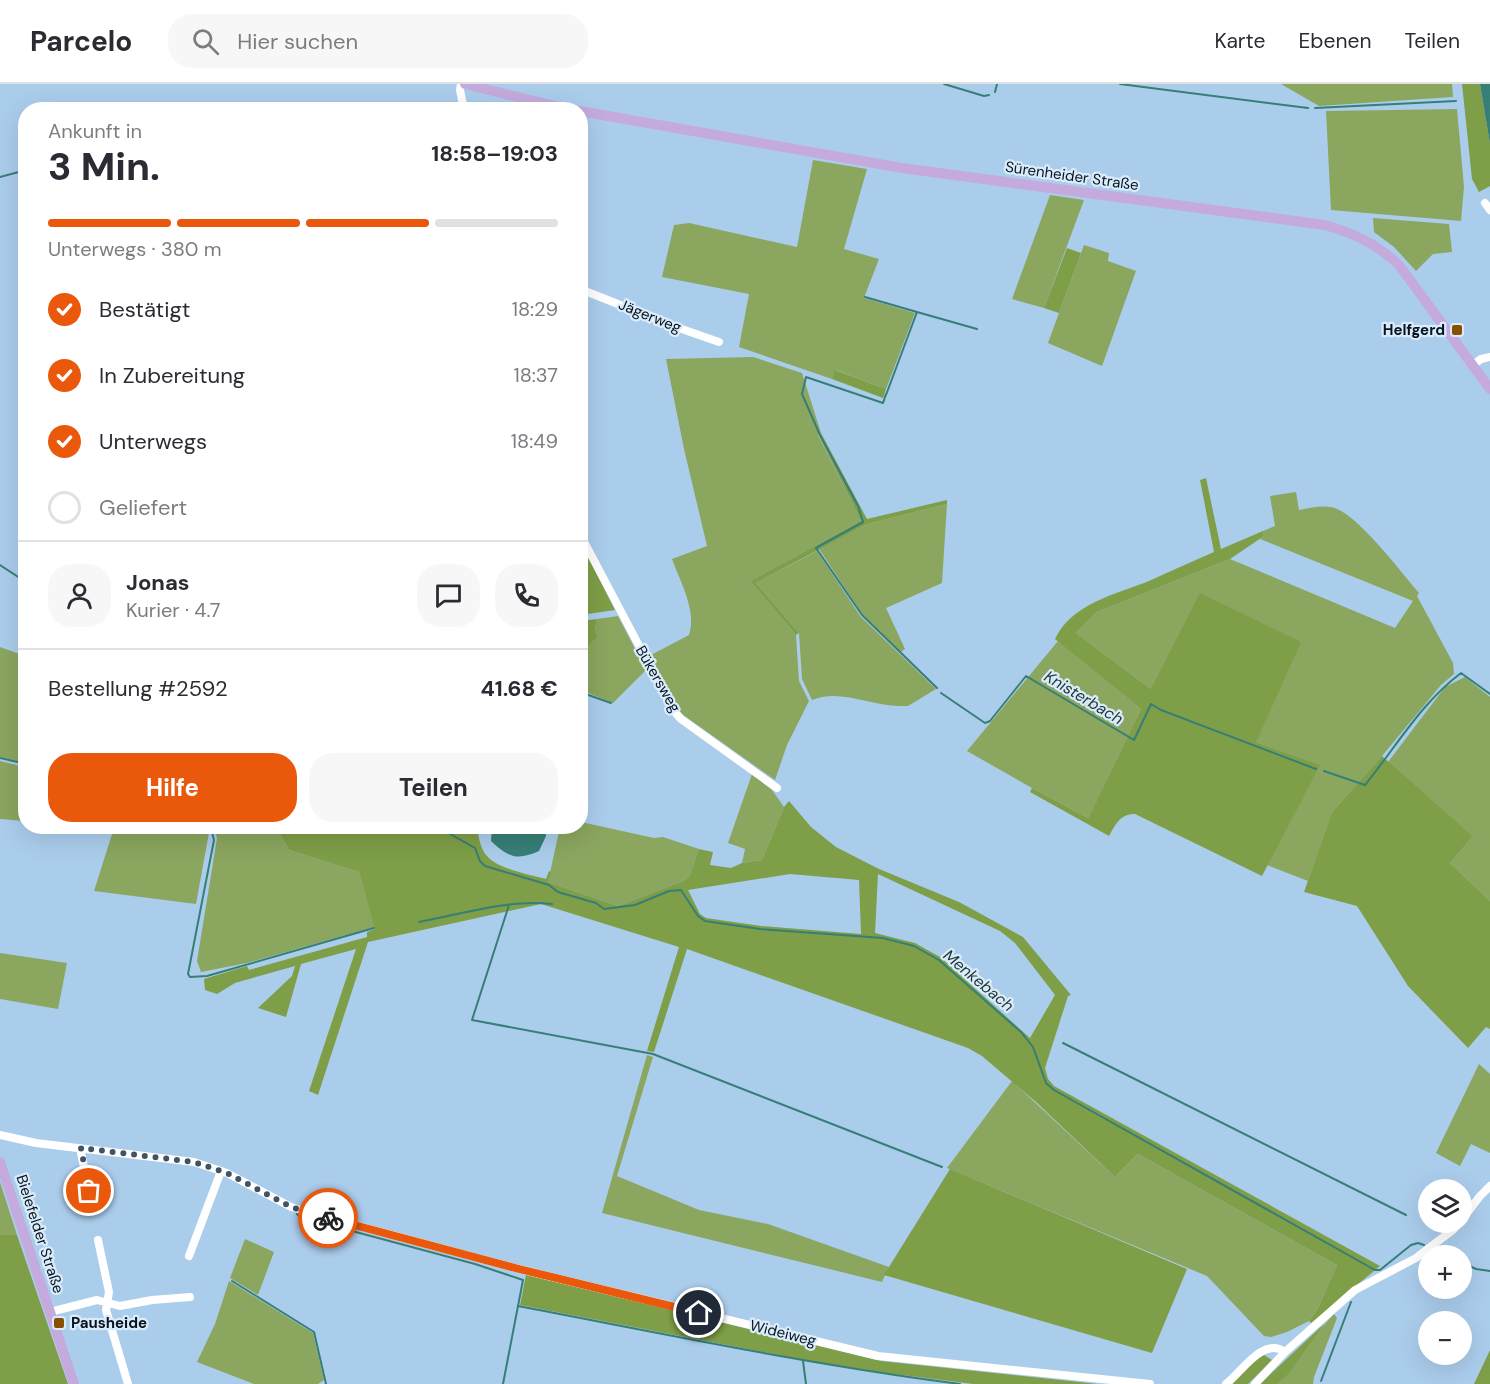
<!DOCTYPE html>
<html lang="de">
<meta charset="utf-8">
<style>
body{margin:0;font-family:"DM Sans",sans-serif;background:#f7f7f7;color:#2b2b33;height:100vh;display:flex;flex-direction:column;font-size:22px;white-space:nowrap}
*{box-sizing:border-box;margin:0}
p{font-size:20px;color:#7c7c81}
.icon{flex:none;width:33px;height:33px;fill:none;stroke:currentColor;stroke-width:2;stroke-linecap:round;stroke-linejoin:round}
.map{position:relative;flex:1;overflow:hidden}
.drawer{position:absolute;left:18px;top:18px;width:570px;height:732px;display:flex;flex-direction:column;background:#fff;border-radius:24px;box-shadow:0 6px 24px #0002}
.drawer>*{flex:none}
.fabs{position:absolute;left:1418px;top:1095px;display:grid;gap:12px}
.fabs a{display:grid;place-items:center;width:54px;height:54px;border-radius:50%;background:#fff;box-shadow:0 6px 24px #0002;font-size:30px}
.pin{position:absolute;display:grid;place-items:center;width:51px;height:51px;color:#fff;margin:-26px;border:3px solid #fff;border-radius:50%;box-shadow:0 2px 6px #0007}
.courier{position:absolute;display:grid;place-items:center;width:60px;height:60px;margin:-30px;border:4px solid #ea580c;border-radius:50%;background:#fff;color:#222;box-shadow:0 2px 8px #0007}
.head em{font-style:normal;font-weight:700}
.head div{display:flex;flex-direction:column-reverse}
.head{display:flex;align-items:center;justify-content:space-between;height:102px;padding:0 30px}
h1{font-size:39px;font-weight:700;line-height:45px}
.bar{display:grid;grid-template-columns:repeat(4,1fr);gap:9px 6px;align-content:center;height:72px;padding:0 30px}
.bar i{height:8px;border-radius:4px;background:#e1e1e2}
.bar .selected{background:#ea580c}
.bar p{grid-column:span 4}
.line{display:flex;align-items:center;gap:15px;padding:0 30px;border-top:2px solid #e1e1e2}
.line div{flex:1}
.round{display:grid;place-items:center;flex:none;width:63px;height:63px;border-radius:24px;background:#f7f7f7}
ol{padding:0 30px;list-style:none}
li{display:flex;align-items:center;gap:18px;height:66px}
li p{margin-inline-start:auto}
li .icon{padding:6px;border-radius:50%;background:#ea580c;color:#fff;stroke-width:4}
li:last-child{color:#7c7c81}
li i{width:33px;height:33px;border:3px solid #e1e1e2;border-radius:50%}
.primary-button{display:flex;gap:12px;margin-top:auto;padding:12px 30px}
.primary-button a{flex:1;height:69px;border-radius:24px;background:#ea580c;color:#fff;font-size:24px;font-weight:700;line-height:69px;text-align:center}
.primary-button a+a{background:#f7f7f7;color:#2b2b33}
header{display:flex;align-items:center;gap:36px;box-sizing:border-box;height:84px;padding:0 30px;background:#fff;border-bottom:2px solid #e1e1e2}
header strong{font-size:28px}
nav{display:flex;gap:33px;margin-inline-start:auto;font-size:21px}
.search{width:420px;height:54px;background:#f7f7f7;display:flex;align-items:center;gap:15px;box-sizing:border-box;padding:0 21px;border-radius:24px;color:#7c7c81;font-size:22px}
.map>svg:first-child{display:block}
.green{fill:#8ba65f}
.forest{fill:#7e9e47;fill-rule:evenodd}
.water{fill:#367f77}
.lines{fill:none;stroke-linecap:round;stroke-linejoin:round}
.stream{stroke:#367f77;stroke-width:2}
.minor{stroke:#fff;stroke-width:8}
.major{stroke:#c5abdd;stroke-width:10}
.done{stroke:#405466;stroke-width:6;stroke-dasharray:0 10.8}
.route{stroke:#ea580c;stroke-width:8}
.poi-dot{fill:#875000;stroke:#daecfc;stroke-width:2}
.labels{text-anchor:middle;stroke-width:4.5;stroke-linejoin:round;paint-order:stroke}
.street-label{font-size:15px;fill:#07131e;stroke:#daecfc}
.poi-label{font-size:15px;font-weight:bold;fill:#07131e;stroke:#daecfc;text-anchor:end}
.water-label{font-size:16px;font-style:italic;fill:#1f3734;stroke:#daecfc}
</style>
<header>
<strong>Parcelo</strong>
<div class="search"><svg class="icon" aria-label="search" viewBox="0 0 24 24"><circle cx="10" cy="10" r="6"/><path d="M15 15l6 6"/></svg>Hier suchen</div>
<nav><a>Karte</a><a>Ebenen</a><a>Teilen</a></nav>
</header>
<div class="map">
<svg width="1490" height="1300" viewBox="0 0 1490 1300">
<rect width="100%" height="100%" fill="#abcdec"/>
<path class="green" d="M 1281,0 L 1452,0 L 1453,13 L 1319,22 Z
M 1457,25 L 1464,103 L 1461,137 L 1331,126 L 1326,27 Z
M 813,76 L 867,85 L 844,165 L 879,175 L 864,214 L 915,229 L 886,305 L 836,286 L 832,295 L 739,263 L 749,210 L 662,193 L 674,141 L 689,139 L 797,163 Z
M 1050,111 L 1084,116 L 1044,224 L 1012,215 Z
M 1373,134 L 1449,140 L 1452,168 L 1433,170 L 1416,187 L 1394,163 L 1374,148 Z
M 1084,161 L 1109,169 L 1108,177 L 1136,187 L 1102,282 L 1048,259 Z
M 753,273 L 802,289 L 821,349 L 818,351 L 861,437 L 750,497 L 796,551 L 799,597 L 809,617 L 787,661 L 775,696 L 679,628 L 649,572 L 689,551 C 697,527 680,497 672,475 L 707,462 L 684,365 L 666,275 Z
M 1296,408 L 1299,426 C 1311,424 1325,420 1337,425 C 1360,434 1401,488 1419,509 L 1417,512 L 1453,579 L 1454,590 L 1441,601 L 1382,672 L 1332,728 L 1308,797 L 1267,781 L 1319,681 L 1256,658 L 1151,605 L 1076,549 L 1097,528 L 1230,475 L 1395,544 L 1413,517 L 1260,455 L 1264,452 L 1263,447 L 1275,442 L 1270,412 Z
M 947,420 L 942,499 L 886,524 L 905,565 L 901,568 L 862,530 L 819,465 L 867,440 Z
M 817,467 L 861,533 L 936,605 L 908,622 L 902,622 C 873,623 840,604 812,616 L 802,595 L 799,549 L 756,499 Z
M 618,532 L 646,586 L 613,619 L 581,606 L 580,567 L 583,567 L 595,545 L 597,535 Z
M 1058,557 L 1141,625 L 1088,734 L 1032,704 L 967,667 Z
M 0,563 L 25,572 L 25,679 L 0,673 Z
M 1465,593 L 1490,613 L 1490,817 L 1450,779 L 1473,752 L 1388,678 L 1445,603 Z
M 0,677 L 25,683 L 25,737 L 0,735 Z
M 752,690 L 772,706 L 784,723 L 762,776 L 742,779 L 745,765 L 728,759 Z
M 581,738 L 654,754 L 663,753 L 699,765 L 689,793 L 683,797 L 618,822 L 548,798 L 560,743 L 580,742 Z
M 74,743 L 210,743 L 196,820 L 94,807 L 113,747 Z
M 214,743 L 276,743 L 289,766 L 359,788 L 375,843 L 247,879 L 201,888 L 197,877 L 217,754 L 214,746 Z
M 0,869 L 67,879 L 58,925 L 0,915 Z
M 647,971 L 653,973 L 617,1092 L 699,1126 L 768,1140 L 889,1183 L 882,1198 L 602,1129 Z
M 1479,980 L 1490,990 L 1490,1069 L 1471,1060 L 1460,1082 L 1436,1069 Z
M 1012,997 L 1115,1093 L 1138,1070 L 1337,1181 L 1317,1226 L 1309,1237 L 1287,1248 L 1271,1253 L 1264,1252 L 1207,1192 L 947,1084 Z
M 0,1098 L 17,1151 L 0,1151 Z
M 245,1155 L 274,1168 L 258,1211 L 230,1194 Z
M 229,1197 L 313,1249 L 324,1296 L 318,1300 L 254,1300 L 197,1278 L 215,1240 Z
M 1334,1230 L 1337,1234 L 1314,1293 L 1313,1300 L 1278,1300 C 1300,1279 1313,1251 1334,1230 Z"/>
<path class="forest" d="M 1462,0 L 1480,0 L 1490,60 L 1490,102 L 1479,108 L 1472,95 Z
M 1067,164 L 1081,169 L 1059,229 L 1044,224 Z
M 835,286 L 886,305 L 883,314 L 832,295 Z
M 821,349 L 867,435 L 947,416 L 947,420 L 867,440 L 756,499 L 799,549 L 796,551 L 750,497 L 861,437 L 818,350 Z
M 1206,394 L 1221,465 L 1263,447 L 1264,452 L 1230,475 L 1097,528 L 1076,549 L 1151,605 L 1200,509 L 1301,558 L 1256,658 L 1320,681 L 1262,792 L 1135,730 C 1120,730 1116,740 1109,752 L 1030,708 L 1032,704 L 1088,734 L 1141,625 L 1055,555 C 1071,520 1116,510 1149,497 C 1170,487 1192,478 1214,468 L 1200,396 Z
M 581,459 L 615,526 L 581,531 Z
M 597,535 L 595,545 L 597,553 L 582,567 L 581,567 L 581,537 Z
M 1382,672 L 1473,752 L 1450,779 L 1490,817 L 1490,945 L 1486,943 L 1468,964 L 1408,902 L 1357,822 L 1304,808 L 1332,728 Z
M 789,717 L 811,743 L 836,763 L 879,785 L 959,818 L 1023,853 L 1071,911 L 1068,912 L 1045,984 L 1048,995 L 1054,1002 L 1380,1182 L 1311,1239 L 1309,1237 L 1317,1226 L 1337,1181 L 1138,1070 L 1115,1093 L 1036,1018 L 982,972 L 968,964 L 687,865 L 654,968 L 647,967 L 679,863 L 541,820 L 368,858 L 318,1011 L 309,1007 L 356,865 L 301,880 L 286,933 L 258,924 L 292,892 L 295,882 L 235,899 L 217,910 L 205,906 L 204,895 L 247,882 L 249,886 L 367,853 L 367,848 L 375,845 L 359,788 L 289,766 L 276,743 L 482,743 L 478,748 C 479,757 482,768 489,774 C 500,785 531,791 546,795 L 549,787 L 551,788 L 548,798 L 618,822 L 683,797 L 689,793 L 699,765 L 713,768 L 710,781 L 731,784 L 742,779 L 762,776 L 784,723 ZM 790,790 L 859,796 L 861,850 L 761,842 L 706,834 L 700,830 L 688,806 ZM 878,790 L 1000,847 L 1015,859 L 1055,911 L 1030,954 L 940,873 L 915,859 L 875,849 Z
M 950,1085 L 1187,1185 L 1152,1269 L 884,1191 Z
M 0,1151 L 17,1151 L 68,1300 L 0,1300 Z
M 526,1191 L 881,1277 L 1098,1300 L 973,1300 L 879,1288 L 804,1276 L 520,1221 Z
M 1325,1239 L 1290,1288 L 1278,1300 L 1260,1300 Z
M 1490,1266 L 1490,1300 L 1474,1300 Z
M 1264,1271 L 1272,1276 L 1248,1300 L 1232,1300 L 1254,1277 Z"/>
<path class="water" d="M 1480,0 L 1490,0 L 1490,60 Z
M 545,743 L 546,752 L 539,767 C 517,777 508,773 491,757 L 492,743 Z"/>
<g class="lines">
<path class="stream" d="M 944,0 L 984,12 L 989,11
M 1120,0 L 1308,24
M 995,8 L 997,0
M 1315,24 L 1456,17
M 0,93 L 26,86
M 865,213 L 917,228
M 886,310 L 883,319 L 806,293 L 802,310 L 820,351 L 858,422 L 863,438 L 816,464 L 862,531 L 937,604
M 886,311 L 917,228 L 977,245
M 0,481 L 26,498
M 580,608 L 611,619
M 941,609 L 985,639 L 990,637 L 1026,592 L 1134,656 L 1151,620 L 1161,626 L 1316,685
M 0,674 L 26,680
M 1324,687 L 1365,701 C 1396,663 1421,619 1461,589 L 1490,610
M 213,742 L 212,748 L 214,756 L 188,890 L 190,893 L 207,892 L 374,844
M 436,742 L 475,764 L 480,777 L 485,782 L 549,801 L 558,808 L 596,819 L 604,825 L 635,821 L 669,807 L 681,806 L 698,832 L 705,837 L 760,845 L 883,854 L 914,862 L 939,876 L 1021,948 L 1033,963 L 1046,999 L 1054,1006 L 1375,1186 L 1380,1186 L 1411,1161 L 1418,1159 L 1424,1161
M 509,821 L 472,936 L 653,970 L 942,1083
M 419,838 C 462,830 508,815 552,820
M 1063,959 L 1406,1131
M 297,1130 L 300,1133 L 475,1180 L 523,1196 L 503,1300
M 1434,1167 L 1445,1172
M 1461,1178 L 1476,1185 L 1490,1187
M 232,1197 L 314,1248 L 326,1300
M 518,1222 C 665,1250 811,1281 960,1300
M 803,1277 L 806,1300
M 1321,1297 L 1351,1218"/>
<path class="minor" d="M 461,0 L 460,6 L 464,26
M 1485,119 L 1490,126
M 580,205 L 676,243 L 719,258
M 1473,281 L 1481,275 L 1490,273
M 580,450 L 673,626 L 681,635 L 777,704
M 0,1051 L 36,1059 L 194,1078 L 227,1089 L 291,1123 L 314,1130 L 519,1185 L 878,1272 L 1150,1300
M 80,1064 L 93,1126
M 1461,1137 L 1480,1112 L 1490,1102
M 98,1156 L 109,1208 L 106,1226 L 128,1300
M 189,1172 L 221,1087
M 50,1228 L 97,1216 L 120,1222 L 152,1216 L 190,1213
M 1226,1300 C 1242,1288 1263,1252 1285,1268
M 1255,1300 L 1285,1268 L 1355,1206 L 1416,1174 L 1454,1145 L 1460,1138"/>
<path class="major" d="M 465,0 L 571,26
M 580,27 L 902,84 L 1325,141 C 1353,149 1377,160 1399,181 L 1490,305
M 0,1078 L 74,1300"/>
</g>
<g class="lines">
<path class="done" d="M 89,1107 L 81,1064 L 194,1078 L 227,1089 L 291,1123 L 328,1134"/>
<path class="route" d="M 328,1134 L 519,1185 L 699,1229"/>
</g>
<g class="poi-dot">
<rect x="1451" y="240" width="12" height="12" rx="3"/>
<rect x="53" y="1233" width="12" height="12" rx="3"/>
</g>
<g class="labels">
<g class="street-label">
<text transform="translate(1072 92) rotate(8)" y="5">Sürenheider Straße</text>
<text transform="translate(650 232) rotate(22)" y="5">Jägerweg</text>
<text transform="translate(658 595) rotate(60)" y="5">Bükersweg</text>
<text transform="translate(40 1150) rotate(72)" y="5">Bielefelder Straße</text>
<text transform="translate(783 1249) rotate(14)" y="5">Wideiweg</text>
</g>
<g class="poi-label">
<text x="1445" y="251">Helfgerd</text>
<text x="71" y="1244" text-anchor="start">Pausheide</text>
</g>
<g class="water-label">
<text transform="translate(1084 613) rotate(31)" y="6">Knisterbach</text>
<text transform="translate(979 896) rotate(40)" y="6">Menkebach</text>
</g>
</g>
</svg>
<div class="fabs">
<a><svg class="icon" aria-label="layers" viewBox="0 0 24 24"><path d="M12 4l9 5-9 5-9-5zM3 14l9 5 9-5"/></svg></a>
<a>+</a>
<a>−</a>
</div>
<div class="pin" style="left:89px;top:1107px;background:#ea580c"><svg class="icon" aria-label="bag" viewBox="0 0 24 24"><path d="M5 8h14l-1 12H6zM9 8a3 3 0 0 1 6 0"/></svg></div>
<div class="pin" style="left:699px;top:1229px;background:#1f2937"><svg class="icon" aria-label="home" viewBox="0 0 24 24"><path d="M3 11l9-7 9 7M6 9v11h12V9"/></svg></div>
<div class="courier" style="left:328px;top:1134px"><svg class="icon" aria-label="bike" viewBox="0 0 24 24"><circle cx="6" cy="16" r="4"/><circle cx="18" cy="16" r="4"/><path d="M6 16l4-8h5l3 8M10 8l3 8H6M13 5h3"/></svg></div>
<section class="drawer">
<div class="head"><div><h1>3 Min.</h1><p>Ankunft in</p></div><em>18:58–19:03</em></div>
<div class="bar"><i class="selected"></i><i class="selected"></i><i class="selected"></i><i></i><p>Unterwegs · 380 m</p></div>
<ol>
<li><svg class="icon" aria-label="check" viewBox="0 0 24 24"><path d="M5 12l5 5 9-10"/></svg>Bestätigt<p>18:29</p></li>
<li><svg class="icon" aria-label="check" viewBox="0 0 24 24"><path d="M5 12l5 5 9-10"/></svg>In Zubereitung<p>18:37</p></li>
<li><svg class="icon" aria-label="check" viewBox="0 0 24 24"><path d="M5 12l5 5 9-10"/></svg>Unterwegs<p>18:49</p></li>
<li><i></i>Geliefert</li>
</ol>
<div class="line" style="height:108px"><a class="round"><svg class="icon" aria-label="person" viewBox="0 0 24 24"><circle cx="12" cy="8" r="4"/><path d="M4 21q1-7 8-7t8 7"/></svg></a><div><b>Jonas</b><p>Kurier · 4.7</p></div><a class="round"><svg class="icon" aria-label="chat" viewBox="0 0 24 24"><path d="M4 5h16v11H9l-5 4z"/></svg></a><a class="round"><svg class="icon" aria-label="phone" viewBox="0 0 24 24"><path d="M5 4h4l2 5-3 2q2 4 5 5l2-3 5 2v4C11 20 4 13 5 4z"/></svg></a></div>
<div class="line" style="height:78px"><div>Bestellung #2592</div><b>41.68 €</b></div>
<div class="primary-button"><a>Hilfe</a><a>Teilen</a></div>
</section>
</div>
